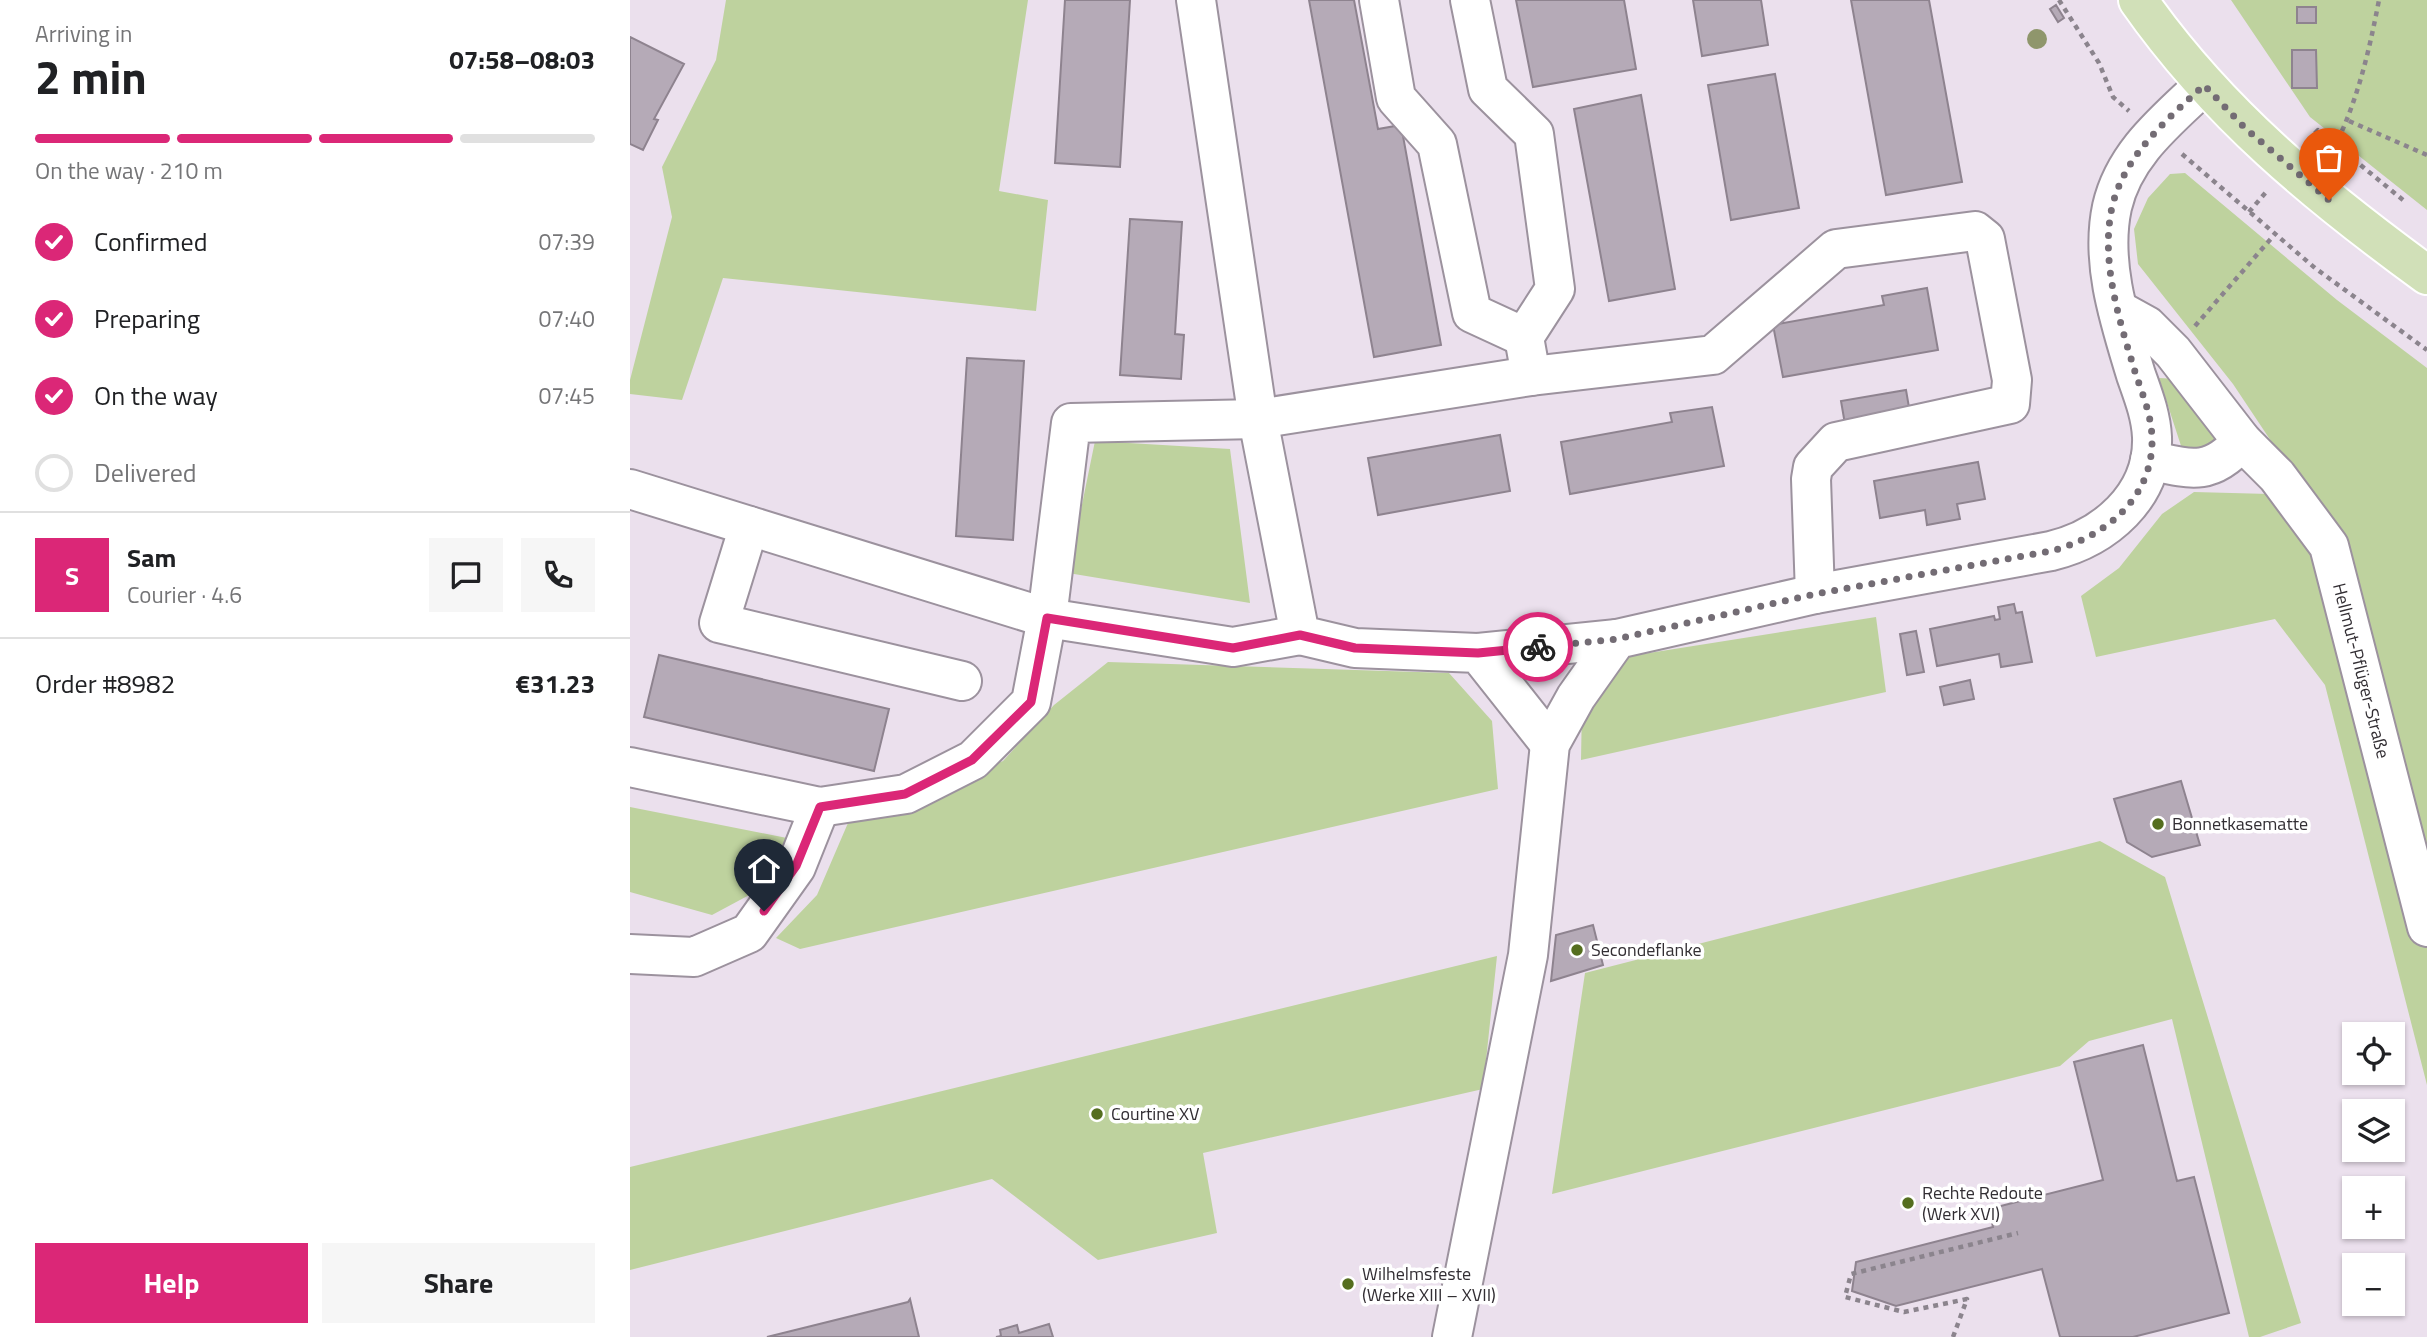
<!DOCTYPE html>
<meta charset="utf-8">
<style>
body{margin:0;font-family:"Titillium Web",sans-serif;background:#f6f6f6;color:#202124;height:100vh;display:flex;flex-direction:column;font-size:26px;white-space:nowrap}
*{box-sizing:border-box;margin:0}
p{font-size:23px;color:#757577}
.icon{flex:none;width:38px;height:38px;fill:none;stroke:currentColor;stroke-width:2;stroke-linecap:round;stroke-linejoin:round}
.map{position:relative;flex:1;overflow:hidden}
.details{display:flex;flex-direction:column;background:#fff;width:630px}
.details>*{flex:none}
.buttons{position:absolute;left:1712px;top:1022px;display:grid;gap:14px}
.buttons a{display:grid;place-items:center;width:63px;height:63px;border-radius:0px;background:#fff;box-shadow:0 2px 5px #0004;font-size:35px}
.pin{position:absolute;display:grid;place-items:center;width:60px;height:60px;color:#fff;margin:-72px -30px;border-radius:50% 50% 50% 0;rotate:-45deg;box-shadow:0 0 7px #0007}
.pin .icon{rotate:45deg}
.courier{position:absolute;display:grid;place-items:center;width:70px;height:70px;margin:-35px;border:5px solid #db2777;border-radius:50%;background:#fff;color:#222;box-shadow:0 2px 9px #0007}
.summary em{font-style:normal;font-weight:700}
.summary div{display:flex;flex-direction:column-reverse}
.summary{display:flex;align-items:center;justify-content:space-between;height:119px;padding:0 35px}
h1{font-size:46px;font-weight:700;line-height:52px}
.bar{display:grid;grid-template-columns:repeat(4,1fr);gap:10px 7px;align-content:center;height:84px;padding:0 35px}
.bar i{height:9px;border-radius:5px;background:#e0e0e0}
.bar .on{background:#db2777}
.bar p{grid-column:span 4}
.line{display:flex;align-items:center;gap:18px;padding:0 35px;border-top:2px solid #e0e0e0}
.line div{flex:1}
.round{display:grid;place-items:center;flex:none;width:74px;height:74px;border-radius:0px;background:#f6f6f6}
ol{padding:0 35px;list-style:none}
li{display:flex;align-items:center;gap:21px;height:77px}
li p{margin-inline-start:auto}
li .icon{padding:7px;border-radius:50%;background:#db2777;color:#fff;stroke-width:4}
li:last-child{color:#757577}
li i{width:38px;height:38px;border:4px solid #e0e0e0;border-radius:50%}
.button{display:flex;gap:14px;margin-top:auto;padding:14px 35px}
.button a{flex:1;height:80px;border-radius:0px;background:#db2777;color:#fff;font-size:28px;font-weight:700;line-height:80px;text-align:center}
.button a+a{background:#f6f6f6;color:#202124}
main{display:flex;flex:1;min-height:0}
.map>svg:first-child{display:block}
.green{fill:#bed29e}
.building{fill:#b5aab7;stroke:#8e838f;stroke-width:2}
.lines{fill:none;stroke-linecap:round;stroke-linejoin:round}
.minor-casing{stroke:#9c929e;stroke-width:42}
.major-casing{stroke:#fff;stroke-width:42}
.path{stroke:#8b848d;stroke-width:4.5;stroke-dasharray:5 5;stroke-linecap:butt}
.minor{stroke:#fff;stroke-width:38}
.major{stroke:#d1e0b8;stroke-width:38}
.tree{fill:#8f966c}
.done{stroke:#736c74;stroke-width:7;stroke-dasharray:0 12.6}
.route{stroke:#db2777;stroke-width:9}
.poi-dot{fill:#556e1f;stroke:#fff;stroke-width:2.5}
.labels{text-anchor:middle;stroke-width:7;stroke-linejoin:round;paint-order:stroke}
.street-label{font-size:18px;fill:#322e33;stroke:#fff}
.poi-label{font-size:18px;fill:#322e33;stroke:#fff;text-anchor:start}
</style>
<main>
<section class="details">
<div class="summary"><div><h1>2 min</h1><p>Arriving in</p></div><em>07:58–08:03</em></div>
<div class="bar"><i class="on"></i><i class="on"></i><i class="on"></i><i></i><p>On the way · 210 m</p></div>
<ol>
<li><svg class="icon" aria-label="check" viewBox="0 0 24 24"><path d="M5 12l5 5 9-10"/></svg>Confirmed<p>07:39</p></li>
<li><svg class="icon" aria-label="check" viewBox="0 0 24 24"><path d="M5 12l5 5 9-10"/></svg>Preparing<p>07:40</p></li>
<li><svg class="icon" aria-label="check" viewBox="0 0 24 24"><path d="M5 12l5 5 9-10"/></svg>On the way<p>07:45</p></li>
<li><i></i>Delivered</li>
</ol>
<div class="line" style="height:126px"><b class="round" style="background:#db2777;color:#fff">S</b><div><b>Sam</b><p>Courier · 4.6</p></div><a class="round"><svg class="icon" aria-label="chat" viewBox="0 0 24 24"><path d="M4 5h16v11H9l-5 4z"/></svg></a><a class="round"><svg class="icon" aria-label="phone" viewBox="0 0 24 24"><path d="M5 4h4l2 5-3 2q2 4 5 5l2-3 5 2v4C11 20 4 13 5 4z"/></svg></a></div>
<div class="line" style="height:91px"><div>Order #8982</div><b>€31.23</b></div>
<div class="button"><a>Help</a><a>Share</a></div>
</section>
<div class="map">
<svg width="1797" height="1337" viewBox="0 0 1797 1337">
<rect width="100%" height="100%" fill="#ebe0ed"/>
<path class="green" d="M 96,0 L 398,0 L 369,191 L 418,200 L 406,311 L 93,278 L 52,400 L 0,394 L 0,380 L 42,217 L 32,167 L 86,60 Z
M 1601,0 L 1797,0 L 1797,210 L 1680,117 Z
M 1555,173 L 1707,300 L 1797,368 L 1797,1085 L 1695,685 L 1645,619 L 1466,657 L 1451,596 L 1489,568 L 1532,514 L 1564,492 L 1677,495 L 1603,384 L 1508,264 L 1504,229 L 1518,198 L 1540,174 Z
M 1529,378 L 1549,379 L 1594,433 L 1568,454 L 1553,452 Z
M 465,441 L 600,449 L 620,603 L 438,573 Z
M 1246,617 L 1256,692 L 951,760 L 952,704 L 1000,656 Z
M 478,662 L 819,673 L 862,721 L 868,789 L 170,949 L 146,938 L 187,895 L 218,823 L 373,761 L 424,705 Z
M 0,807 L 157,838 L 123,893 L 82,915 L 0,892 Z
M 1470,841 L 1535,877 L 1671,1323 L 1630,1337 L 1619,1337 L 1542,1019 L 1459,1041 L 1430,1066 L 922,1194 L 955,973 Z
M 867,956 L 853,1089 L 573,1153 L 587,1233 L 468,1260 L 362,1179 L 0,1270 L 0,1167 Z"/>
<path class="building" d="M 435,0 L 500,0 L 490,167 L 425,163 Z
M 679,0 L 724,0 L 748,129 L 771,125 L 811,345 L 744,357 Z
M 886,0 L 994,0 L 1006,69 L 903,87 Z
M 1063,0 L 1131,0 L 1138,45 L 1072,56 Z
M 1221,0 L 1299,0 L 1332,182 L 1256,195 Z
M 1426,5 L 1434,18 L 1428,22 L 1420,9 Z
M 1667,7 L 1686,7 L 1686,23 L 1667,23 Z
M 0,37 L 54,64 L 24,119 L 28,120 L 13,150 L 0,144 Z
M 1662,50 L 1686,50 L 1687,88 L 1662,88 Z
M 1145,74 L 1169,208 L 1101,220 L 1078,85 Z
M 1011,95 L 1045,289 L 979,301 L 944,109 Z
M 500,219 L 552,222 L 545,334 L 554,335 L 551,379 L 490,375 Z
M 1297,288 L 1308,350 L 1153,377 L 1143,325 L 1254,305 L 1252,296 Z
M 337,358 L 394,361 L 383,540 L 326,536 Z
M 1276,390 L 1281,419 L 1216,430 L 1211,401 Z
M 1082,407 L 1094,466 L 940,494 L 931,442 L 1042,422 L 1040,413 Z
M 870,435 L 880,491 L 748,515 L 738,458 Z
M 1348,462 L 1355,499 L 1327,504 L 1330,519 L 1297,525 L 1295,510 L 1250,518 L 1244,481 Z
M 1384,604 L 1386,613 L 1392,612 L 1402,662 L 1371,667 L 1369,654 L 1307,666 L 1300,629 L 1364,616 L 1365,620 L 1370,619 L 1368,607 Z
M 1286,631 L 1294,672 L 1277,675 L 1270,634 Z
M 29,655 L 259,709 L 244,771 L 14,717 Z
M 1340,680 L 1344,699 L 1314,705 L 1310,687 Z
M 1551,781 L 1570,845 L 1522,857 L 1497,842 L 1484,799 Z
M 963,925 L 973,965 L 921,981 L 926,935 Z
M 1513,1045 L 1547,1181 L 1564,1177 L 1599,1313 L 1503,1337 L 1430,1337 L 1412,1269 L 1266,1306 L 1222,1291 L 1226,1262 L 1363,1227 L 1359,1209 L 1473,1180 L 1444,1062 Z
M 280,1299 L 289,1337 L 137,1337 L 278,1302 Z
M 419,1324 L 423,1337 L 366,1337 L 371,1336 L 370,1330 L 387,1325 L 389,1333 Z"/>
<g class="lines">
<defs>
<g id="minor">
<path d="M 566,0 L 628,419 L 670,635 L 725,648 L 848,653 L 920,744"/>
<path d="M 749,0 L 766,98 L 807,144 L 842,313 L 894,337"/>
<path d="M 840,0 L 858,89 L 904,134 L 925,289 L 894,337 L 901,376 L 1083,355 L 1206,249 L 1345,231 L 1355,239 L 1382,380 L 1380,404 L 1206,442 L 1183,467 L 1181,479 L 1185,594"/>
<path id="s1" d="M 1488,310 L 1517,326 L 1543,352 L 1612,441 L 1647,476 L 1699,546 L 1797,927"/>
<path d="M 1520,460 C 1562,470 1581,476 1612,441"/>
<path d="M 0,489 L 417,618 L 603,647 L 670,635"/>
<path d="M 119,526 L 89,623 L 332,681"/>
<path d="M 848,653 L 987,639"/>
<path d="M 0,767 L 190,807 L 276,794 L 343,760 L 401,702 L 417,618 L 441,423 L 628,419 L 901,376"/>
<path d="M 0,954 L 64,957 L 119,933 L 166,867 L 190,807"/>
<path d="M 822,1337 L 898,955 L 920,744 L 946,697 L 987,639 L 1185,594 L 1421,551 C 1474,538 1524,497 1522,437 C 1521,415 1513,395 1506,375 C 1490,322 1470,263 1482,207 C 1494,154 1536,121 1574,85"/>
</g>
<path id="major" d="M 1508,0 C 1587,113 1686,194 1797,275"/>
</defs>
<use href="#minor" class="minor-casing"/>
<use href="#major" class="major-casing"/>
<path class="path" d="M 1429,0 L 1469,63 L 1483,97 L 1499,111
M 1719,121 L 1797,155
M 1678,141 L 1688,130 L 1773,200
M 1552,154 L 1685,268 L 1797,350
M 1699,158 C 1726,107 1738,57 1749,0
M 1619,212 L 1637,191
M 1565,326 L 1645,234
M 1323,1337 L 1337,1299 L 1274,1312 L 1215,1297 L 1221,1274 L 1388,1233"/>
<use href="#minor" class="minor"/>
<use href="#major" class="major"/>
</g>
<circle class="tree" cx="1407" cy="39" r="10"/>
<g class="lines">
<path class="done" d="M 908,647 L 987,639 L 1185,594 L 1421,551 C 1475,537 1524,498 1522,437 C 1521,415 1513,395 1506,375 C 1490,322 1470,263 1482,207 C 1495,154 1536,121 1574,85 L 1615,128 L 1699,200"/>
<path class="route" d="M 134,911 L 166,866 L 190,807 L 275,794 L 342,760 L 401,702 L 417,618 L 603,648 L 670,635 L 725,648 L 848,653 L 908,647"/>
</g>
<g class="poi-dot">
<circle cx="1528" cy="824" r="7"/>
<circle cx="947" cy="950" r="7"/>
<circle cx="467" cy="1114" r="7"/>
<circle cx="1278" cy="1203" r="7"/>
<circle cx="718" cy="1284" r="7"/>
</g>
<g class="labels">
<g class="street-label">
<text dy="6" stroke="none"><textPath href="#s1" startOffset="448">Hellmut-Pflüger-Straße</textPath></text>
</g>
<g class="poi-label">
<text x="1542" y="830">Bonnetkasematte</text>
<text x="961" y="956">Secondeflanke</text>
<text x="481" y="1120">Courtine XV</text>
<text x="1292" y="1199">Rechte Redoute<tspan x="1292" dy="21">(Werk XVI)</tspan></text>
<text x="732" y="1280">Wilhelmsfeste<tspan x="732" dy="21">(Werke XIII – XVII)</tspan></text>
</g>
</g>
</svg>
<div class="buttons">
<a><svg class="icon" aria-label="locate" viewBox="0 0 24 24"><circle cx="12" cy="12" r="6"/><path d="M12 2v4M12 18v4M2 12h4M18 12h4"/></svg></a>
<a><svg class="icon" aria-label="layers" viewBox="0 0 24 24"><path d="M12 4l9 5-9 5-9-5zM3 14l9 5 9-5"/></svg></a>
<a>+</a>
<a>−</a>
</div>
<div class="pin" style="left:1699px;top:200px;background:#ea580c"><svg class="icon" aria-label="bag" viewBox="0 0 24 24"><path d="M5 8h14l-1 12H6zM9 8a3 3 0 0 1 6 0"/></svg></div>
<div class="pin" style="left:134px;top:911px;background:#1f2937"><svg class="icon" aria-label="home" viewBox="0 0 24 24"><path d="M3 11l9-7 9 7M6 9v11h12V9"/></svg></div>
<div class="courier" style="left:908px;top:647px"><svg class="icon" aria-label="bike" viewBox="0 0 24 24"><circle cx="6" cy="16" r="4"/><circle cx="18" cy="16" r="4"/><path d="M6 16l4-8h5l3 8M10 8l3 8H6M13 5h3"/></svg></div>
</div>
</main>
